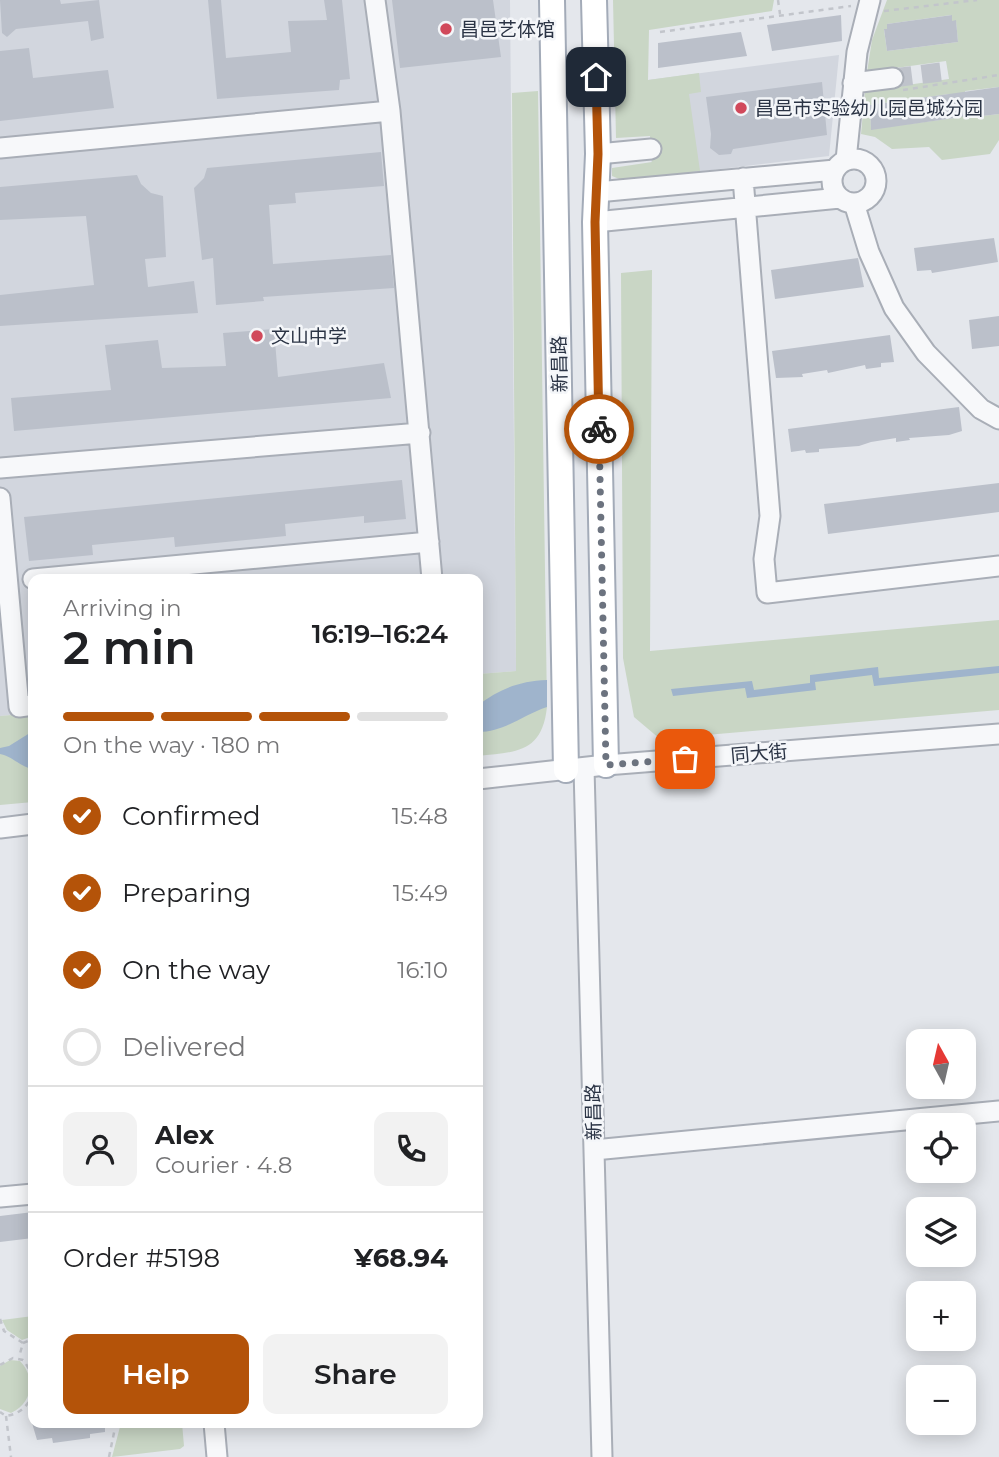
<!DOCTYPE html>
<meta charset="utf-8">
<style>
body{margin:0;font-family:Montserrat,"Noto Sans SC",sans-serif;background:#f2f2f2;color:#202124;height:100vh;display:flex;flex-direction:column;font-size:26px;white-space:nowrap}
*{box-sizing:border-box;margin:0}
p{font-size:23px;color:#757577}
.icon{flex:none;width:38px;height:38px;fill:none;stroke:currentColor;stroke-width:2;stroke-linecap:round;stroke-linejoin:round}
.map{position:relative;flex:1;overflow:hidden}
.panel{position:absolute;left:28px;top:574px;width:455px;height:854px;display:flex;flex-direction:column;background:#fff;border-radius:14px;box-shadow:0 4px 18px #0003}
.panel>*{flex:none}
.needle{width:46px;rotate:352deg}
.controls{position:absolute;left:906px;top:1029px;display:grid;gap:14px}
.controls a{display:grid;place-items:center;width:70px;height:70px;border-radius:14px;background:#fff;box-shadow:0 4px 18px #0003;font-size:35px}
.pin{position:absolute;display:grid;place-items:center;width:60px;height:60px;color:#fff;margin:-30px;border-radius:14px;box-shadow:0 4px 10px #0006}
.courier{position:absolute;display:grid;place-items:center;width:70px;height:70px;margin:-35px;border:5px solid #b45309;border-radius:50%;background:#fff;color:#222;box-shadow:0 2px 9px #0007}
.head em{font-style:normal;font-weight:600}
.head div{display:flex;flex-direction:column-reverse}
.head{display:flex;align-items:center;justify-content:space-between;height:119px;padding:0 35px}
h1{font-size:46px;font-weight:600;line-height:52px}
.bar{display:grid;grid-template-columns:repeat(4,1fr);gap:10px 7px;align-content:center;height:84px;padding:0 35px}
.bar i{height:9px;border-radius:5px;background:#e0e0e0}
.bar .on{background:#b45309}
.bar p{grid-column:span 4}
.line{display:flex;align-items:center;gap:18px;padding:0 35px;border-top:2px solid #e0e0e0}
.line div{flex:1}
.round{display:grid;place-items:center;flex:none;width:74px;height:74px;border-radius:14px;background:#f2f2f2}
ol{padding:0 35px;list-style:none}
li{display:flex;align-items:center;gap:21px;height:77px}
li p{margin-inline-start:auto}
li .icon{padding:7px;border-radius:50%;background:#b45309;color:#fff;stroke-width:4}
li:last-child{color:#757577}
li i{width:38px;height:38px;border:4px solid #e0e0e0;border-radius:50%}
.primary-button{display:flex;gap:14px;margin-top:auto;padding:14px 35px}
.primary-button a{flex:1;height:80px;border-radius:14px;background:#b45309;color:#fff;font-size:28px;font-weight:600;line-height:80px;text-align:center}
.primary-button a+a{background:#f2f2f2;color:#202124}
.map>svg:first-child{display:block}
.built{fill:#d2d6de}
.green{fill:#c9d6c5;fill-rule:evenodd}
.water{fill:#9fb4cc}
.building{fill:#bbc0ca}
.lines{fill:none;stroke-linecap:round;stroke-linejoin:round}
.minor-tunnel{stroke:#bfc3cb;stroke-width:19;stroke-dasharray:19 10;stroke-linecap:butt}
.minor-casing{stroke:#a9aeb7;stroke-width:23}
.major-casing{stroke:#a3abb8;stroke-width:28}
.path{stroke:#c2c5cb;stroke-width:2.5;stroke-dasharray:5 5;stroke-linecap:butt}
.minor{stroke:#f7f8fa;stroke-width:19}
.major{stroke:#fff;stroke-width:24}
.done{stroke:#6c737f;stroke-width:7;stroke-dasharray:0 12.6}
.route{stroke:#b45309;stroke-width:9}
.poi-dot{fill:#d1495b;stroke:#f4f6f9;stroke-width:2.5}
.labels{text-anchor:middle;stroke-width:5;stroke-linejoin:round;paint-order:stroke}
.poi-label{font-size:19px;fill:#2b3445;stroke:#f4f6f9;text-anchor:start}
.street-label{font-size:19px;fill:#2b3445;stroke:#f4f6f9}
</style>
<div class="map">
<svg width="999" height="1457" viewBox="0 0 999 1457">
<rect width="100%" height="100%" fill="#e4e7ec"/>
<path class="built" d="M 0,0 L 510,0 L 516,671 L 478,674 L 478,579 L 33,579 L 33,713 L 0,716 Z
M 839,55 L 829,156 L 652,177 L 648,80 Z"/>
<path class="green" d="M 613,0 L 774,0 L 772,11 L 649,30 L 648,80 L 699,73 L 701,92 L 689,94 L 700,171 L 653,177 L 652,180 L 624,181 L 612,176 L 612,168 L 652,162 L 650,136 L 616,138 Z
M 887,0 L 999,0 L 999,87 L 965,91 L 966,100 L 982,116 L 999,114 L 999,140 L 990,154 L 942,160 L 929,147 L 892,149 L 875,137 L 861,134 L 865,91 L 949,79 L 946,61 L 867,72 L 872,40 ZM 951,15 L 952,21 L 956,21 L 958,42 L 887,51 L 884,30 L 887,29 L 887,24 ZM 949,94 L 955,118 L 871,129 L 870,105 Z
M 538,91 L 547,707 C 542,753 516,752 478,756 L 478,674 L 516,671 L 512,93 Z
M 652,270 L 650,651 L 999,620 L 999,710 L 660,739 L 634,717 L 623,658 L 621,273 Z
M 33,713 L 33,802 L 0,805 L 0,716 Z
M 33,1316 L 33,1336 L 22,1340 L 7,1330 L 2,1320 Z
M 10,1360 L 20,1361 C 36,1378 33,1403 11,1413 L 0,1409 L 0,1366 Z
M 121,1423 L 182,1423 L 184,1446 L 180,1449 L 112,1457 Z"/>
<path class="water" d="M 999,666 L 999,673 L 874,686 L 872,675 L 815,682 L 816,690 L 747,698 L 745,688 L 673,696 L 671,689 L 752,681 L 754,690 L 810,683 L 810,675 L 878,667 L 879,678 Z
M 547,680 L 547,707 C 523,715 504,732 478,732 L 478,705 C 500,689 519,681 547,680 Z
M 33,731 L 33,769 C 20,767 14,757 0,754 L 0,748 L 9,746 Z"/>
<path class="building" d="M 0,0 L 60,0 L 61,4 L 99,0 L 104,38 L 91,41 L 88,21 L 16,29 L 7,37 L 2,33 Z
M 208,0 L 221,0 L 226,58 L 291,52 L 288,21 L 327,20 L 324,0 L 342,0 L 350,79 L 340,80 L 339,90 L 217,99 Z
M 392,0 L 493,0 L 501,57 L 400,68 Z
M 841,15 L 842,41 L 772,51 L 767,25 Z
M 952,15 L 952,21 L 956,20 L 958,42 L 887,51 L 884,29 L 887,29 L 887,24 Z
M 741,32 L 747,56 L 658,68 L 658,43 Z
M 29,48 L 33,78 L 108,70 L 114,108 L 0,121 L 0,51 Z
M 822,82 L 827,135 L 733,149 L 731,154 L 719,155 L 710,148 L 711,134 L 706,97 Z
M 999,87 L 999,114 L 982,116 L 982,114 L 871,130 L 870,105 Z
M 381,152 L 384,186 L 295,193 L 296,203 L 269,205 L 273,264 L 391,255 L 394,288 L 263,297 L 264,301 L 216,305 L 213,258 L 202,260 L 194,188 L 204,178 L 207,168 Z
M 137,175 L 141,184 L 151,193 L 163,196 L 166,257 L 145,259 L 148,287 L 194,281 L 198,313 L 0,326 L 0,295 L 94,285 L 86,216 L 0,220 L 0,187 Z
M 994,238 L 998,262 L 932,273 L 931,270 L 917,271 L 914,248 Z
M 858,258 L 864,287 L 775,299 L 771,270 Z
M 999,316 L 999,346 L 972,349 L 969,320 Z
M 274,329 L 278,377 L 384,363 L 391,398 L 14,431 L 11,398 L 111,390 L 105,345 L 158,340 L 162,368 L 226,366 L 223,333 Z
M 890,335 L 894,362 L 881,363 L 881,367 L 866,369 L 865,365 L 828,373 L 827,370 L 802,374 L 803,377 L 776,378 L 772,351 Z
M 959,407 L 962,431 L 949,435 L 909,438 L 910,440 L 896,442 L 896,438 L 871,442 L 859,446 L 819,449 L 819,452 L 806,453 L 805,450 L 791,452 L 788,429 Z
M 402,480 L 406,519 L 364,523 L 364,516 L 285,524 L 286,536 L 175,547 L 174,537 L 92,545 L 93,555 L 29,561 L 24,517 Z
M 999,483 L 999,512 L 828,534 L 824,504 Z
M 33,1212 L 33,1238 L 0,1242 L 0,1216 Z
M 32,1423 L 105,1423 L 105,1432 L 90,1434 L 90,1438 L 53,1443 L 52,1438 L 37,1440 Z"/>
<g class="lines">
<path class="minor-tunnel" d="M 893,78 L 941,72"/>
<defs>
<path id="minor" d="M 375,0 L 390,111 L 432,579
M 853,83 L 893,78
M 0,148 L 390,111
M 598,154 L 651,149
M832 181a22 22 0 1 1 44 0a22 22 0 1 1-44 0Z
M 846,160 L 857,52 L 870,0
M 743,178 L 770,516 L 764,559 L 767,593 L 999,566
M 597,192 L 835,170
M 854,203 L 869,252 L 894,308 L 926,353 L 981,409 L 999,419
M 595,222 L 840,198
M 0,468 L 420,433
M 0,498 L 19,707 L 33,705
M 33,579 L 429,542
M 584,768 L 602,1457
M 478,779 L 606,765 L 999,734
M 0,828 L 33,824
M 594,1150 L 999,1111
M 0,1197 L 33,1194
M 214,1423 L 217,1457"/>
<path id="major" d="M 552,0 L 566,770
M 594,0 L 598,154 L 595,222 L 606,765"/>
</defs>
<use href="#minor" class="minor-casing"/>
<use href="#major" class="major-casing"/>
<path class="path" d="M 778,0 L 780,14
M 884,11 L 977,0
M 660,32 L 851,6
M 903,90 L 999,75
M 0,1319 L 4,1331 L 23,1343 L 19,1357
M 23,1343 L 33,1339
M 0,1365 L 13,1358 L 23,1360 C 40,1380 35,1412 6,1416 L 0,1412
M 6,1416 L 11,1457
M 109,1457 L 116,1423"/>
<use href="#minor" class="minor"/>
<use href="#major" class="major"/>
</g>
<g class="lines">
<path class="done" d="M 599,429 L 606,765 L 685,759"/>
<path class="route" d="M 596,77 L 598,154 L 595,222 L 599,429"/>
</g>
<g class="poi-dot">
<circle cx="446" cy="29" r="7"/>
<circle cx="741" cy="108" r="7"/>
<circle cx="257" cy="336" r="7"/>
</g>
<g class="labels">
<g class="poi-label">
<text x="460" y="36">昌邑艺体馆</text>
<text x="755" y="115">昌邑市实验幼儿园邑城分园</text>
<text x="271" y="343">文山中学</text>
</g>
<g class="street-label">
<text transform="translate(559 364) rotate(-91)" y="7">新昌路</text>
<text transform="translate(759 753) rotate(-5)" y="7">同大街</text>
<text transform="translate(593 1112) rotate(-91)" y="7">新昌路</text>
</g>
</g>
</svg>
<div class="controls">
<a><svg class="needle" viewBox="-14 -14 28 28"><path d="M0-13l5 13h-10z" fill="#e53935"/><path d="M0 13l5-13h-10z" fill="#757577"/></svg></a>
<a><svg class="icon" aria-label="locate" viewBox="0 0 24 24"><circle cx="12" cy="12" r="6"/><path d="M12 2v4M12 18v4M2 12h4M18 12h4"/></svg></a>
<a><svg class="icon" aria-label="layers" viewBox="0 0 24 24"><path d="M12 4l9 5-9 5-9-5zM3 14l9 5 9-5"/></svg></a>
<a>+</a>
<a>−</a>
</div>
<div class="pin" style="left:685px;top:759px;background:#ea580c"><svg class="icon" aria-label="bag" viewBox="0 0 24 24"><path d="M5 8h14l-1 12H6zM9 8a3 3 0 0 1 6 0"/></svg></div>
<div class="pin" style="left:596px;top:77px;background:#1f2937"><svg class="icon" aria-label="home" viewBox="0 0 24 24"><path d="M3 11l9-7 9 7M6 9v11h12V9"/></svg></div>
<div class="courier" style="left:599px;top:429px"><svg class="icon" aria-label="bike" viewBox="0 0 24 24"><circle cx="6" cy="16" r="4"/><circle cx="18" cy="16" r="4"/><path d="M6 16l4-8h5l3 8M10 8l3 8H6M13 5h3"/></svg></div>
<section class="panel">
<div class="head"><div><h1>2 min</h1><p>Arriving in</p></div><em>16:19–16:24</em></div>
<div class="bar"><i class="on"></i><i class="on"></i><i class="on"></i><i></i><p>On the way · 180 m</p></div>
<ol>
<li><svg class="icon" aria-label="check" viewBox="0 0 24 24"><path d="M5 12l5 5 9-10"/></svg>Confirmed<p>15:48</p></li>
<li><svg class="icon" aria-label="check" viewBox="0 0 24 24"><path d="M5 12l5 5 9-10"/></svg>Preparing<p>15:49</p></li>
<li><svg class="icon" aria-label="check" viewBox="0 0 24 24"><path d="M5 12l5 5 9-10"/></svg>On the way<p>16:10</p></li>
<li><i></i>Delivered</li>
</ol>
<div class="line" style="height:126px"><a class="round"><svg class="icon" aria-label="person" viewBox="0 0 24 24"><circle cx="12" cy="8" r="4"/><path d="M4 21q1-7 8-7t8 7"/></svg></a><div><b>Alex</b><p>Courier · 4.8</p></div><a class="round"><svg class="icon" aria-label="phone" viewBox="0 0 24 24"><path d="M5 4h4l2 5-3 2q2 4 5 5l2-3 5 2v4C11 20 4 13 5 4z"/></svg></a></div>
<div class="line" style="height:91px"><div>Order #5198</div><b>¥68.94</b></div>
<div class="primary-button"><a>Help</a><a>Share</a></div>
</section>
</div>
